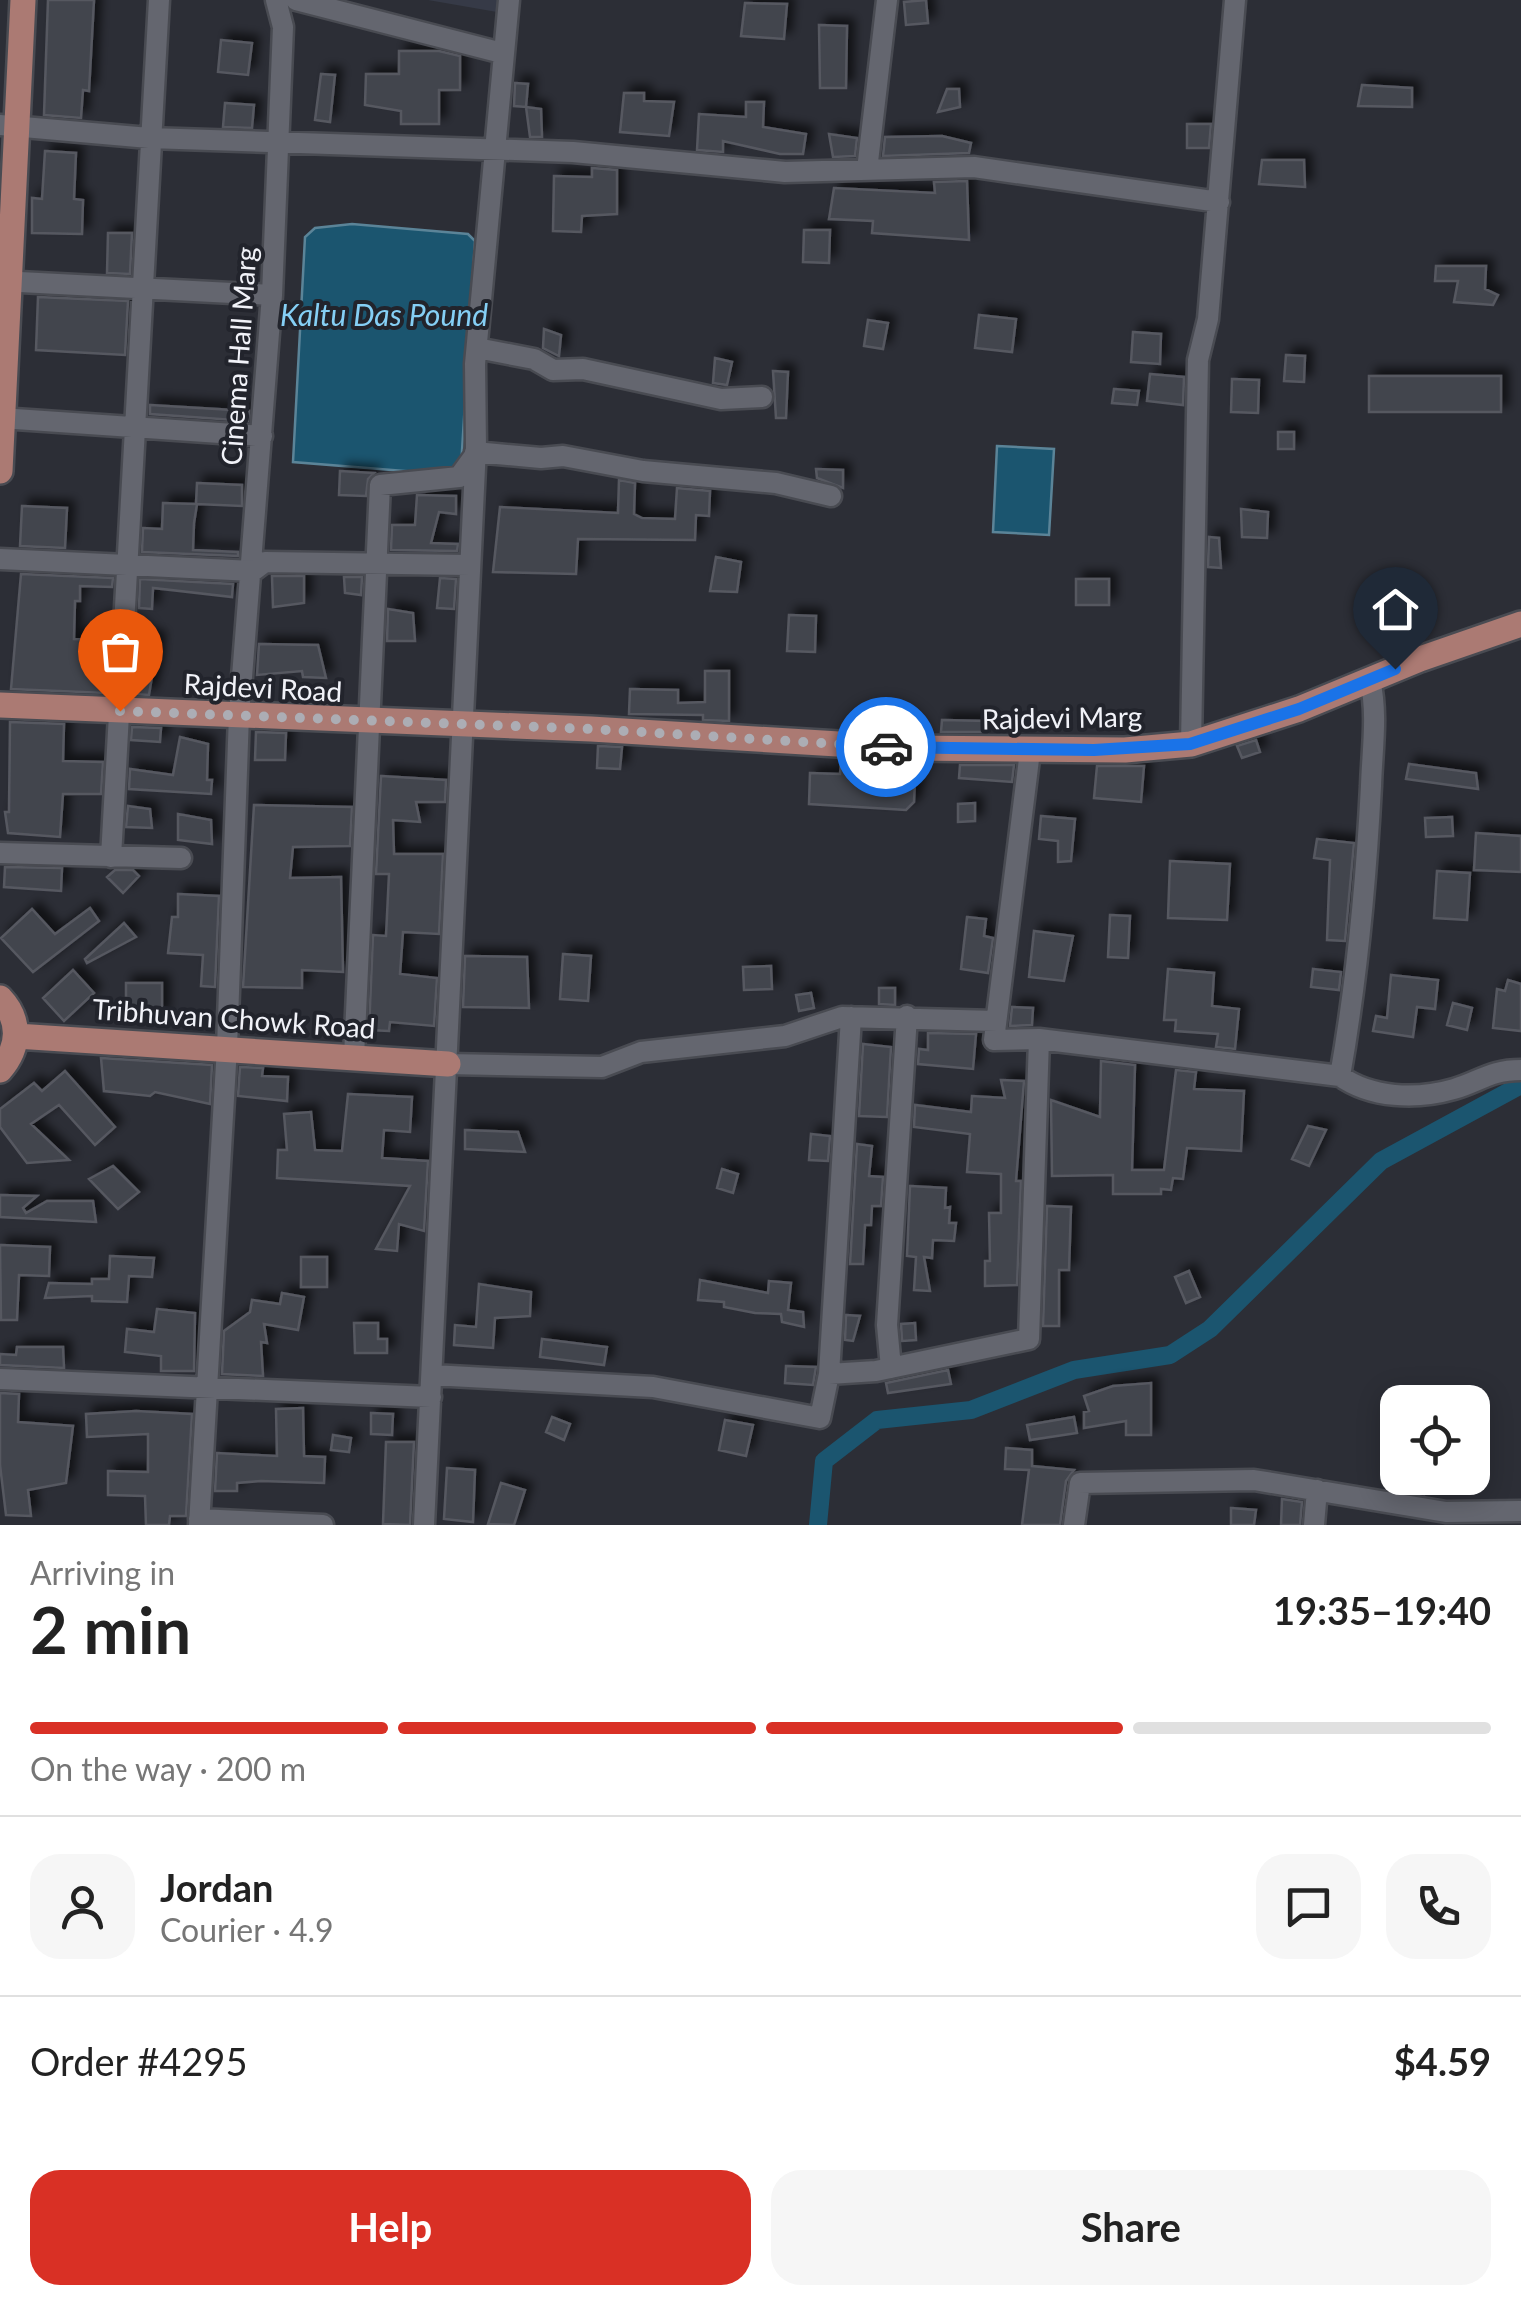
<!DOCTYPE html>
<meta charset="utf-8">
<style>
body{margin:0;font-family:Lato,sans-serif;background:#f6f6f6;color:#222;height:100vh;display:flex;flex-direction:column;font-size:38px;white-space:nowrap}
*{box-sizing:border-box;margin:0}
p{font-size:32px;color:#767676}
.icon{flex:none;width:55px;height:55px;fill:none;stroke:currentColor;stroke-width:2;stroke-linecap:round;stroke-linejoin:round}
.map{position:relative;height:1525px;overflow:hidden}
.drawer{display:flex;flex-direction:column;background:#fff;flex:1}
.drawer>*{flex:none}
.controls{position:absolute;left:1380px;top:1385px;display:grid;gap:20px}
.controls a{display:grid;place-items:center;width:110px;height:110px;border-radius:20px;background:#fff;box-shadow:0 5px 25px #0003;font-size:50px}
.pin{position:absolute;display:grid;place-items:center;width:85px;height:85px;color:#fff;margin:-102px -42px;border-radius:50% 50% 50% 0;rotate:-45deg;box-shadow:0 0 10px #0007}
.pin .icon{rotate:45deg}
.courier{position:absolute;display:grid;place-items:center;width:100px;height:100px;margin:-50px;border:8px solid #1a73e8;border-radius:50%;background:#fff;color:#222;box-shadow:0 2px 12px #0007}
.summary em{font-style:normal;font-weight:700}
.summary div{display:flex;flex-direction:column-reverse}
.summary{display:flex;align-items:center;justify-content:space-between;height:170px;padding:0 30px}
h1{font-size:65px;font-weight:700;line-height:75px}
.bar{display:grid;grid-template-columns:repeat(4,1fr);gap:15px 10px;align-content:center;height:120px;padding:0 30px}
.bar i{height:12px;border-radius:8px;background:#e0e0e0}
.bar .active{background:#d93025}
.bar p{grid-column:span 4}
.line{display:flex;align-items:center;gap:25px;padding:0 30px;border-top:2px solid #e0e0e0}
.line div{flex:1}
.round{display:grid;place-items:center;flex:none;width:105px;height:105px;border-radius:30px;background:#f6f6f6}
.cta{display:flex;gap:20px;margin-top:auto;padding:20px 30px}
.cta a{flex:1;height:115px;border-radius:30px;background:#d93025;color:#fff;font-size:40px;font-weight:700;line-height:115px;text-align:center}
.cta a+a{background:#f6f6f6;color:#222}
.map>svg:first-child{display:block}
.built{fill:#363a47}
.water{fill:#1b556f;stroke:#5b8498;stroke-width:2.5}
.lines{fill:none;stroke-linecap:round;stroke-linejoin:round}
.canal{stroke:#1b556f;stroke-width:18}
.building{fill:#42454d;stroke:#565861;stroke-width:2.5;filter:url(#shadow)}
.minor-casing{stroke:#494b52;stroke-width:25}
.major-casing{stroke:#494b52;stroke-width:30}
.minor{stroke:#64666f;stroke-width:20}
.major{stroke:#ab7a73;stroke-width:25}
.done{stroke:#acadb4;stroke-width:10;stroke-dasharray:0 18}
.route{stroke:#1a73e8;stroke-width:12}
.labels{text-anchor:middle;stroke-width:8;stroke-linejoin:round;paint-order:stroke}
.street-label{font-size:28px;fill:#f1f2f8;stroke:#22242c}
.water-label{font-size:30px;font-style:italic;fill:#85cff5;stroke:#22242c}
</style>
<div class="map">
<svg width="1521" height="1525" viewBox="0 0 1521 1525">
<defs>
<filter id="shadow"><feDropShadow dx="7" dy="-7" stdDeviation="5" flood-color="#0009"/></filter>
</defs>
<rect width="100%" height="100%" fill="#2c2e36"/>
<path class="built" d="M 428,0 L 497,0 L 497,12 Z"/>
<path class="water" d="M 352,224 L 468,234 L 475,241 L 461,467 L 454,475 L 293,462 L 305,237 L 315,228 Z
M 997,446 L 1054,449 L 1049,535 L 993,532 Z"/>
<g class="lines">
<path class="canal" d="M 818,1525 L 824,1461 L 877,1420 L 971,1410 L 1074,1370 L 1170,1355 L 1210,1329 L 1381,1161 L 1521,1085"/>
</g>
<path class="building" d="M 48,0 L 94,0 L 89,91 L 83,90 L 81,118 L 44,115 Z
M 926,0 L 928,23 L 906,25 L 904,2 Z
M 745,3 L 787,4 L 784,39 L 741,36 Z
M 819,25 L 847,26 L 846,88 L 820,88 Z
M 221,40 L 252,43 L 248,75 L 218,72 Z
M 399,51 L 439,51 L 460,56 L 460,90 L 439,90 L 439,124 L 401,124 L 401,111 L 365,105 L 366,74 L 399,74 Z
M 321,74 L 335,75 L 330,122 L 315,120 Z
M 515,83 L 528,84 L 526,107 L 514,106 Z
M 1362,85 L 1412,88 L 1412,107 L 1358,106 Z
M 947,89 L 959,89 L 960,107 L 938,112 Z
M 624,93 L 644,93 L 644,101 L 674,102 L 669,136 L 620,132 Z
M 746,102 L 764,102 L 763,127 L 806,134 L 803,154 L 780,154 L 723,141 L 723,152 L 697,150 L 699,114 L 746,117 Z
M 225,103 L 254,105 L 252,128 L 223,127 Z
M 526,107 L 541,109 L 542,137 L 530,137 Z
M 1187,124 L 1211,124 L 1209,148 L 1187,148 Z
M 829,134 L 857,138 L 855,156 L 833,157 Z
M 942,136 L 971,143 L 969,153 L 883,156 L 885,137 Z
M 45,151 L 76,153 L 74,199 L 83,200 L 82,234 L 32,233 L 32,198 L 42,199 Z
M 1262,160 L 1304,160 L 1305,187 L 1259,184 Z
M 592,168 L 617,170 L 617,214 L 582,216 L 581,232 L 553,231 L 554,176 L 592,177 Z
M 967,181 L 969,240 L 872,233 L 873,221 L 829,219 L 834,188 L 935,193 L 934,182 Z
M 804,230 L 830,230 L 829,263 L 803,262 Z
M 108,233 L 132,233 L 130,274 L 107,273 Z
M 1436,266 L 1486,266 L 1485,289 L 1498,295 L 1493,305 L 1454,302 L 1458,281 L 1435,281 Z
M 38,297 L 128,301 L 125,355 L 36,350 Z
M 979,315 L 1016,319 L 1012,352 L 975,348 Z
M 868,320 L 888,323 L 883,349 L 864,346 Z
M 544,329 L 561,335 L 559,356 L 543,348 Z
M 1133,332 L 1161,334 L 1160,364 L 1131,362 Z
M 1286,355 L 1305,356 L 1304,382 L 1284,381 Z
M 715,358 L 732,362 L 727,385 L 713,383 Z
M 773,371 L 788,372 L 786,418 L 776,418 Z
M 1150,374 L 1184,377 L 1183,405 L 1147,401 Z
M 1369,376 L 1501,376 L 1501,412 L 1369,412 Z
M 1232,379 L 1259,380 L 1258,413 L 1231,412 Z
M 1114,389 L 1139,391 L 1137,405 L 1112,403 Z
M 150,405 L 249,411 L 248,421 L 150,414 Z
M 1278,432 L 1294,432 L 1294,449 L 1278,449 Z
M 816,469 L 843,470 L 843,488 L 817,478 Z
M 340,471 L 374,473 L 368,479 L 366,496 L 339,495 Z
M 619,480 L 635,483 L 634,514 L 642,518 L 675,519 L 677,488 L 710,491 L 709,516 L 696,515 L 695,540 L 578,539 L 576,574 L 493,572 L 500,507 L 618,513 Z
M 197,483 L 242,485 L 242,506 L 197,504 L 194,523 L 193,550 L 238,552 L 238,556 L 142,552 L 143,528 L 162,529 L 163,503 L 196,504 Z
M 417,495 L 456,496 L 456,514 L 439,512 L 431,543 L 458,544 L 457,551 L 391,550 L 392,525 L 415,525 Z
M 22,506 L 67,508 L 65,548 L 20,546 Z
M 1241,509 L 1268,512 L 1267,538 L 1242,537 Z
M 1209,537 L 1219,538 L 1221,568 L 1208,567 Z
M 716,557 L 741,562 L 737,592 L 710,591 Z
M 21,574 L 113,578 L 112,587 L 80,586 L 80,601 L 75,601 L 74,639 L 101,640 L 99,674 L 107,674 L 106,693 L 11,689 Z
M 272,576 L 304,576 L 304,603 L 273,607 Z
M 344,577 L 362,577 L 361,595 L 345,593 Z
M 440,578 L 456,579 L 454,609 L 437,608 Z
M 140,579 L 233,584 L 232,597 L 153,588 L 152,609 L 139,608 Z
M 1076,579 L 1109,579 L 1109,605 L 1076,605 Z
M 1397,608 L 1402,623 L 1388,628 L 1382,614 Z
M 388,609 L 413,613 L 415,641 L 387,641 Z
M 789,615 L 816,616 L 815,652 L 787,651 Z
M 137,637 L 158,639 L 149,695 L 134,694 Z
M 259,644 L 318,645 L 326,678 L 303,677 L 302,671 L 257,675 Z
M 705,671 L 729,671 L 729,721 L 703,720 L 703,715 L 629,714 L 630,689 L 678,690 L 678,703 L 705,702 Z
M 942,720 L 988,721 L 988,732 L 941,732 Z
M 10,722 L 64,724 L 63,761 L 103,762 L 101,794 L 63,794 L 60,837 L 8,833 L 5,812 L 9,812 Z
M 132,727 L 161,728 L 160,742 L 131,740 Z
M 256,732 L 286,733 L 285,760 L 255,760 Z
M 180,737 L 208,744 L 207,780 L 212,780 L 211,794 L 129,789 L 130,769 L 173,775 Z
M 1256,740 L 1260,752 L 1242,758 L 1237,746 Z
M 598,746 L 622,747 L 620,769 L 597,768 Z
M 841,762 L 874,764 L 873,777 L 915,780 L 914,802 L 906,810 L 809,804 L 810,773 L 840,774 Z
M 1409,764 L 1476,773 L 1478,789 L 1406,779 Z
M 960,765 L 1014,765 L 1012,782 L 959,778 Z
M 1097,766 L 1144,766 L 1141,802 L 1094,798 Z
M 381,776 L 446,780 L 445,802 L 416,802 L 420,822 L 393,820 L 394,854 L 443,854 L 439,934 L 403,932 L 400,974 L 437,978 L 434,1026 L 390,1022 L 389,1031 L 369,1030 L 373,935 L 386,936 L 389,874 L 376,874 Z
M 975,803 L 975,821 L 958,822 L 958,804 Z
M 254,805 L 352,807 L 350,846 L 293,847 L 290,878 L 341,877 L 343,972 L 302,970 L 302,988 L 243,987 Z
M 128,806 L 150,809 L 152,828 L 126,827 Z
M 178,814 L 211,820 L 212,844 L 178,840 Z
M 1041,816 L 1075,819 L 1071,861 L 1058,862 L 1058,841 L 1039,839 Z
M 1452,817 L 1453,836 L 1426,837 L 1425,818 Z
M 1476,833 L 1521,836 L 1521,872 L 1474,870 Z
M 1317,839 L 1354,843 L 1345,941 L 1327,940 L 1330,860 L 1314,858 Z
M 1170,861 L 1230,864 L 1227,920 L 1168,918 Z
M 5,867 L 62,868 L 61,891 L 4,887 Z
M 115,870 L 133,870 L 139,876 L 123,893 L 107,877 Z
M 1437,871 L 1470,873 L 1467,920 L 1434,918 Z
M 178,894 L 219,896 L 215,987 L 201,986 L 203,955 L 168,953 L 172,917 L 178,917 Z
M 90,908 L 99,921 L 33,972 L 1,938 L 32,909 L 55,934 Z
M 1110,915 L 1130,916 L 1128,958 L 1108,957 Z
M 967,917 L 986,919 L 984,936 L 993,938 L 988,973 L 961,969 Z
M 124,923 L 136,937 L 87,963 L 85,959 Z
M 1034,931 L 1073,936 L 1064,981 L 1029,977 Z
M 563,954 L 591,956 L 588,1001 L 560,999 Z
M 465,956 L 527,957 L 529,1008 L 463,1007 Z
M 771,966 L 772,989 L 744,990 L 743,967 Z
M 1168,969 L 1214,973 L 1212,1006 L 1239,1009 L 1235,1049 L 1216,1047 L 1218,1034 L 1175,1031 L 1176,1020 L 1164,1020 Z
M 1313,969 L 1341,972 L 1339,990 L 1311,987 Z
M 73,970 L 94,993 L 64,1021 L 43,998 Z
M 1391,975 L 1438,980 L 1435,1009 L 1417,1007 L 1413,1037 L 1373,1031 L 1376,1016 L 1387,1018 Z
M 1508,980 L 1521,984 L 1521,1031 L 1493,1028 L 1497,989 L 1505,991 Z
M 126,983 L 162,983 L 162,1016 L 126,1016 Z
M 879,988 L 895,988 L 895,1005 L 879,1004 Z
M 811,993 L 814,1008 L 799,1011 L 796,995 Z
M 1453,1003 L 1472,1008 L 1467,1030 L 1447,1025 Z
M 1012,1007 L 1033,1008 L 1032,1025 L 1010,1026 Z
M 928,1033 L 976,1034 L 973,1069 L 918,1064 L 919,1049 L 928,1050 Z
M 863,1044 L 891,1047 L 887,1117 L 859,1116 Z
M 101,1058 L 212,1065 L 210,1104 L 155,1092 L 150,1096 L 104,1091 Z
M 1101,1061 L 1135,1065 L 1132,1170 L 1164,1170 L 1176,1070 L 1196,1072 L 1194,1089 L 1244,1091 L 1241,1151 L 1187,1148 L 1183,1179 L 1173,1178 L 1171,1190 L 1161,1189 L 1161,1194 L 1113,1194 L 1113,1175 L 1052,1176 L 1051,1100 L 1100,1117 Z
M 240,1067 L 263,1068 L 262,1076 L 288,1077 L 287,1101 L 238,1096 Z
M 65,1071 L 115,1127 L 95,1145 L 59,1105 L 31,1124 L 69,1160 L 27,1163 L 0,1127 L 0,1109 L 34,1083 L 42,1091 Z
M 1001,1080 L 1024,1081 L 1016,1181 L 1021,1181 L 1017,1285 L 985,1286 L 985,1261 L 990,1261 L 989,1213 L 1001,1213 L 1001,1174 L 967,1172 L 970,1134 L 914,1127 L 915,1105 L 971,1112 L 972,1096 L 1005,1098 Z
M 348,1094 L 412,1097 L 410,1132 L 384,1130 L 382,1158 L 428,1161 L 424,1231 L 399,1224 L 397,1251 L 376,1249 L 410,1186 L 277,1178 L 278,1150 L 287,1150 L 284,1114 L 311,1112 L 315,1150 L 342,1151 Z
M 1308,1126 L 1326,1130 L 1309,1166 L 1292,1159 Z
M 465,1130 L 518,1132 L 525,1152 L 465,1149 Z
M 811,1134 L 830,1136 L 828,1161 L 809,1160 Z
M 857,1144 L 872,1146 L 869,1176 L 883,1177 L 881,1206 L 872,1206 L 871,1225 L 865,1225 L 863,1264 L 850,1264 Z
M 113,1166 L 139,1192 L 118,1209 L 89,1179 Z
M 722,1169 L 738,1174 L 733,1193 L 717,1188 Z
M 910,1186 L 946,1188 L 945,1208 L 950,1207 L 949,1223 L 956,1223 L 954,1241 L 933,1240 L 932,1258 L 924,1257 L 930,1291 L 914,1290 L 916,1257 L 907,1256 Z
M 0,1195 L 37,1196 L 23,1208 L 26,1213 L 47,1201 L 93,1201 L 96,1222 L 0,1217 Z
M 1047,1206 L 1071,1207 L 1069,1270 L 1059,1270 L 1059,1326 L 1043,1326 Z
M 0,1245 L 50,1247 L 49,1276 L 19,1275 L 17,1320 L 1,1320 Z
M 110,1256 L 154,1258 L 152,1277 L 129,1276 L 127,1302 L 92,1301 L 92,1296 L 45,1298 L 49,1283 L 92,1284 L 92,1279 L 109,1279 Z
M 301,1257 L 327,1257 L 327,1287 L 301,1287 Z
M 1189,1271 L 1200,1297 L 1186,1303 L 1175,1277 Z
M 700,1280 L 768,1293 L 769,1281 L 791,1283 L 788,1310 L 803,1312 L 804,1327 L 782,1322 L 781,1314 L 755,1313 L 724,1307 L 724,1302 L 698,1300 Z
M 479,1284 L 531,1292 L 530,1316 L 495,1318 L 493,1348 L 454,1345 L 455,1325 L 476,1327 Z
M 282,1293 L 304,1297 L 298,1330 L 264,1324 L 267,1343 L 261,1342 L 263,1376 L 222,1374 L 224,1331 L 250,1312 L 252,1300 L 280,1304 Z
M 157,1309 L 195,1313 L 194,1371 L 161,1371 L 161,1356 L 125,1352 L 127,1329 L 154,1332 Z
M 846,1315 L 860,1316 L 853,1341 L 845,1340 Z
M 354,1323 L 378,1323 L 378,1339 L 387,1339 L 387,1353 L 355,1353 Z
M 915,1323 L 916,1340 L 902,1341 L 901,1324 Z
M 542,1339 L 607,1347 L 604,1365 L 540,1357 Z
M 17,1347 L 63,1347 L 64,1368 L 0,1365 L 0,1354 L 16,1355 Z
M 786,1366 L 816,1367 L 813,1385 L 785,1383 Z
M 948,1370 L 951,1384 L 888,1393 L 886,1383 Z
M 1151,1383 L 1151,1435 L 1126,1435 L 1126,1421 L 1084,1428 L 1084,1412 L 1089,1411 L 1084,1396 L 1113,1386 Z
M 0,1393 L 19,1394 L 18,1422 L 73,1426 L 66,1483 L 28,1490 L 31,1516 L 6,1515 L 0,1465 Z
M 303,1408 L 304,1456 L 325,1457 L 324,1483 L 261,1481 L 237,1483 L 237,1491 L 215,1491 L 217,1453 L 277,1456 L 276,1409 Z
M 136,1411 L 192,1414 L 186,1516 L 170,1516 L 169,1525 L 146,1525 L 145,1496 L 108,1495 L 108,1471 L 148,1472 L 148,1434 L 87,1437 L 86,1414 Z
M 371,1413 L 393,1414 L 392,1435 L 371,1434 Z
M 552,1417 L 570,1424 L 564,1440 L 546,1432 Z
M 1074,1417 L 1077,1433 L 1030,1440 L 1027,1425 Z
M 725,1420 L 753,1425 L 746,1456 L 719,1450 Z
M 333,1435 L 351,1438 L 349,1452 L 331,1450 Z
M 386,1442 L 414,1442 L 410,1525 L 383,1524 Z
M 1006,1448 L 1032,1450 L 1032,1466 L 1074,1470 L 1066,1481 L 1060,1525 L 1022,1525 L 1029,1470 L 1005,1469 Z
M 447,1468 L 475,1470 L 473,1522 L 444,1519 Z
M 1400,1478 L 1425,1478 L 1424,1494 L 1399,1490 Z
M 501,1483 L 525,1490 L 514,1525 L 488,1524 Z
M 1282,1499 L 1302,1502 L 1300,1525 L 1281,1525 Z
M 1231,1508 L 1256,1510 L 1254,1525 L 1231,1525 Z"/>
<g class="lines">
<defs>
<path id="minor" d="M 296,0 L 502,53
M 0,125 L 149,138 L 573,152 L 785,172 L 974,167 L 1219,202
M 867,170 L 887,0
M 0,281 L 272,295
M 477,348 L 534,359 L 553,370 L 583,369 L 721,399 L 762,397
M 0,418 L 262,436
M 475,452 L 541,458 L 563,456 L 643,471 L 776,483 L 831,496
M 0,559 L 253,571 L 265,562 L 468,565
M 1191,744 L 1198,360 L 1208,319 L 1235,0
M 1030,751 L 994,1040 L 1039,1039 L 1340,1076 C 1357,980 1366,883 1371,786 C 1372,751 1378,714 1370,680
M 0,853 L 181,858
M 111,857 L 159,0
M 354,1057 L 380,485 L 459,477 L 475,455
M 448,1064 L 602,1067 L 641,1052 L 785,1036 L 842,1017 L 996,1021
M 1340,1076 C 1371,1098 1416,1100 1454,1089 C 1481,1081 1490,1070 1521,1070
M 891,1368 L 887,1325 L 907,1016
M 829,1374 L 876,1371 L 1029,1339 L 1039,1039
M 432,1375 L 653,1387 L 820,1418 L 829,1374 L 851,1017
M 0,1379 L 431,1397
M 199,1519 L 323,1525
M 199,1525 L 227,1047 L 239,715 L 272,295 L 283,27 L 276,0
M 424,1525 L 476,447 L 475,364 L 509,0
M 1074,1525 L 1080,1483 L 1254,1480 L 1446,1512 L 1521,1511
M 1314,1525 L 1317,1490"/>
<path id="major" d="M 0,471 L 23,0
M 0,705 L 591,729 L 904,748 L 1125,750 L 1191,744 L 1299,709 L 1420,659 L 1521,624
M 0,998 C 21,1020 20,1047 0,1070
M 16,1036 L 448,1064"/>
</defs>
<use href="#minor" class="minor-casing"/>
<use href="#major" class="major-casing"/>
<use href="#minor" class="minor"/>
<use href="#major" class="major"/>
</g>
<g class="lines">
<path class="done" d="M 120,711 L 591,729 L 886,747"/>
<path class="route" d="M 886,747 L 1094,750 L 1190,744 L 1299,709 L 1395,669"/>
</g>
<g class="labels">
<g class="street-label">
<text transform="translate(239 356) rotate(-86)" y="10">Cinema Hall Marg</text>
<text transform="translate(263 688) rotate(3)" y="10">Rajdevi Road</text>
<text transform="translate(1062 718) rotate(-1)" y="10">Rajdevi Marg</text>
<text transform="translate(234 1019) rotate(4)" y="10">Tribhuvan Chowk Road</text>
</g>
<g class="water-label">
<text x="384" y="326">Kaltu Das Pound</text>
</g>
</g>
</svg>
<div class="controls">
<a><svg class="icon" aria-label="locate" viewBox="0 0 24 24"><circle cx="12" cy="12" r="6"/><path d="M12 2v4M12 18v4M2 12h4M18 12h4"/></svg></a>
</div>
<div class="pin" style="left:120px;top:711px;background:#ea580c"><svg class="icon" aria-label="bag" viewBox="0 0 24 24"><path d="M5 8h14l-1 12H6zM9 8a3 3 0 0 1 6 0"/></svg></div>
<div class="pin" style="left:1395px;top:669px;background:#1f2937"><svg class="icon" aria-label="home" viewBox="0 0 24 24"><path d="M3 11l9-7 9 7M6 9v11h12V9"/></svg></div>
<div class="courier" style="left:886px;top:747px"><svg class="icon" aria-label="car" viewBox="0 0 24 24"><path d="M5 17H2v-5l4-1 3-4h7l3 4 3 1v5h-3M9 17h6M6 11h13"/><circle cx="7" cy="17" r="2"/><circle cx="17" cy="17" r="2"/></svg></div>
</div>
<section class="drawer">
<div class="summary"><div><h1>2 min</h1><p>Arriving in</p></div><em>19:35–19:40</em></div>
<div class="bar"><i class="active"></i><i class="active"></i><i class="active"></i><i></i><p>On the way · 200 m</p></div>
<div class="line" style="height:180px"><a class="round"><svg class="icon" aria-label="person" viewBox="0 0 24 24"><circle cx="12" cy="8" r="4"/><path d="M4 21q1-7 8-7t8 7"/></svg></a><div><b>Jordan</b><p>Courier · 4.9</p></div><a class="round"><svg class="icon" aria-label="chat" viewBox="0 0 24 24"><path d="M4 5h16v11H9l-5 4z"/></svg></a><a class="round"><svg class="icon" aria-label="phone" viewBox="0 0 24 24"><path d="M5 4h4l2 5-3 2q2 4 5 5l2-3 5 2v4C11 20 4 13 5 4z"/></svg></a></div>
<div class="line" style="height:130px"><div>Order #4295</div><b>$4.59</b></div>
<div class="cta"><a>Help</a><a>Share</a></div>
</section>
